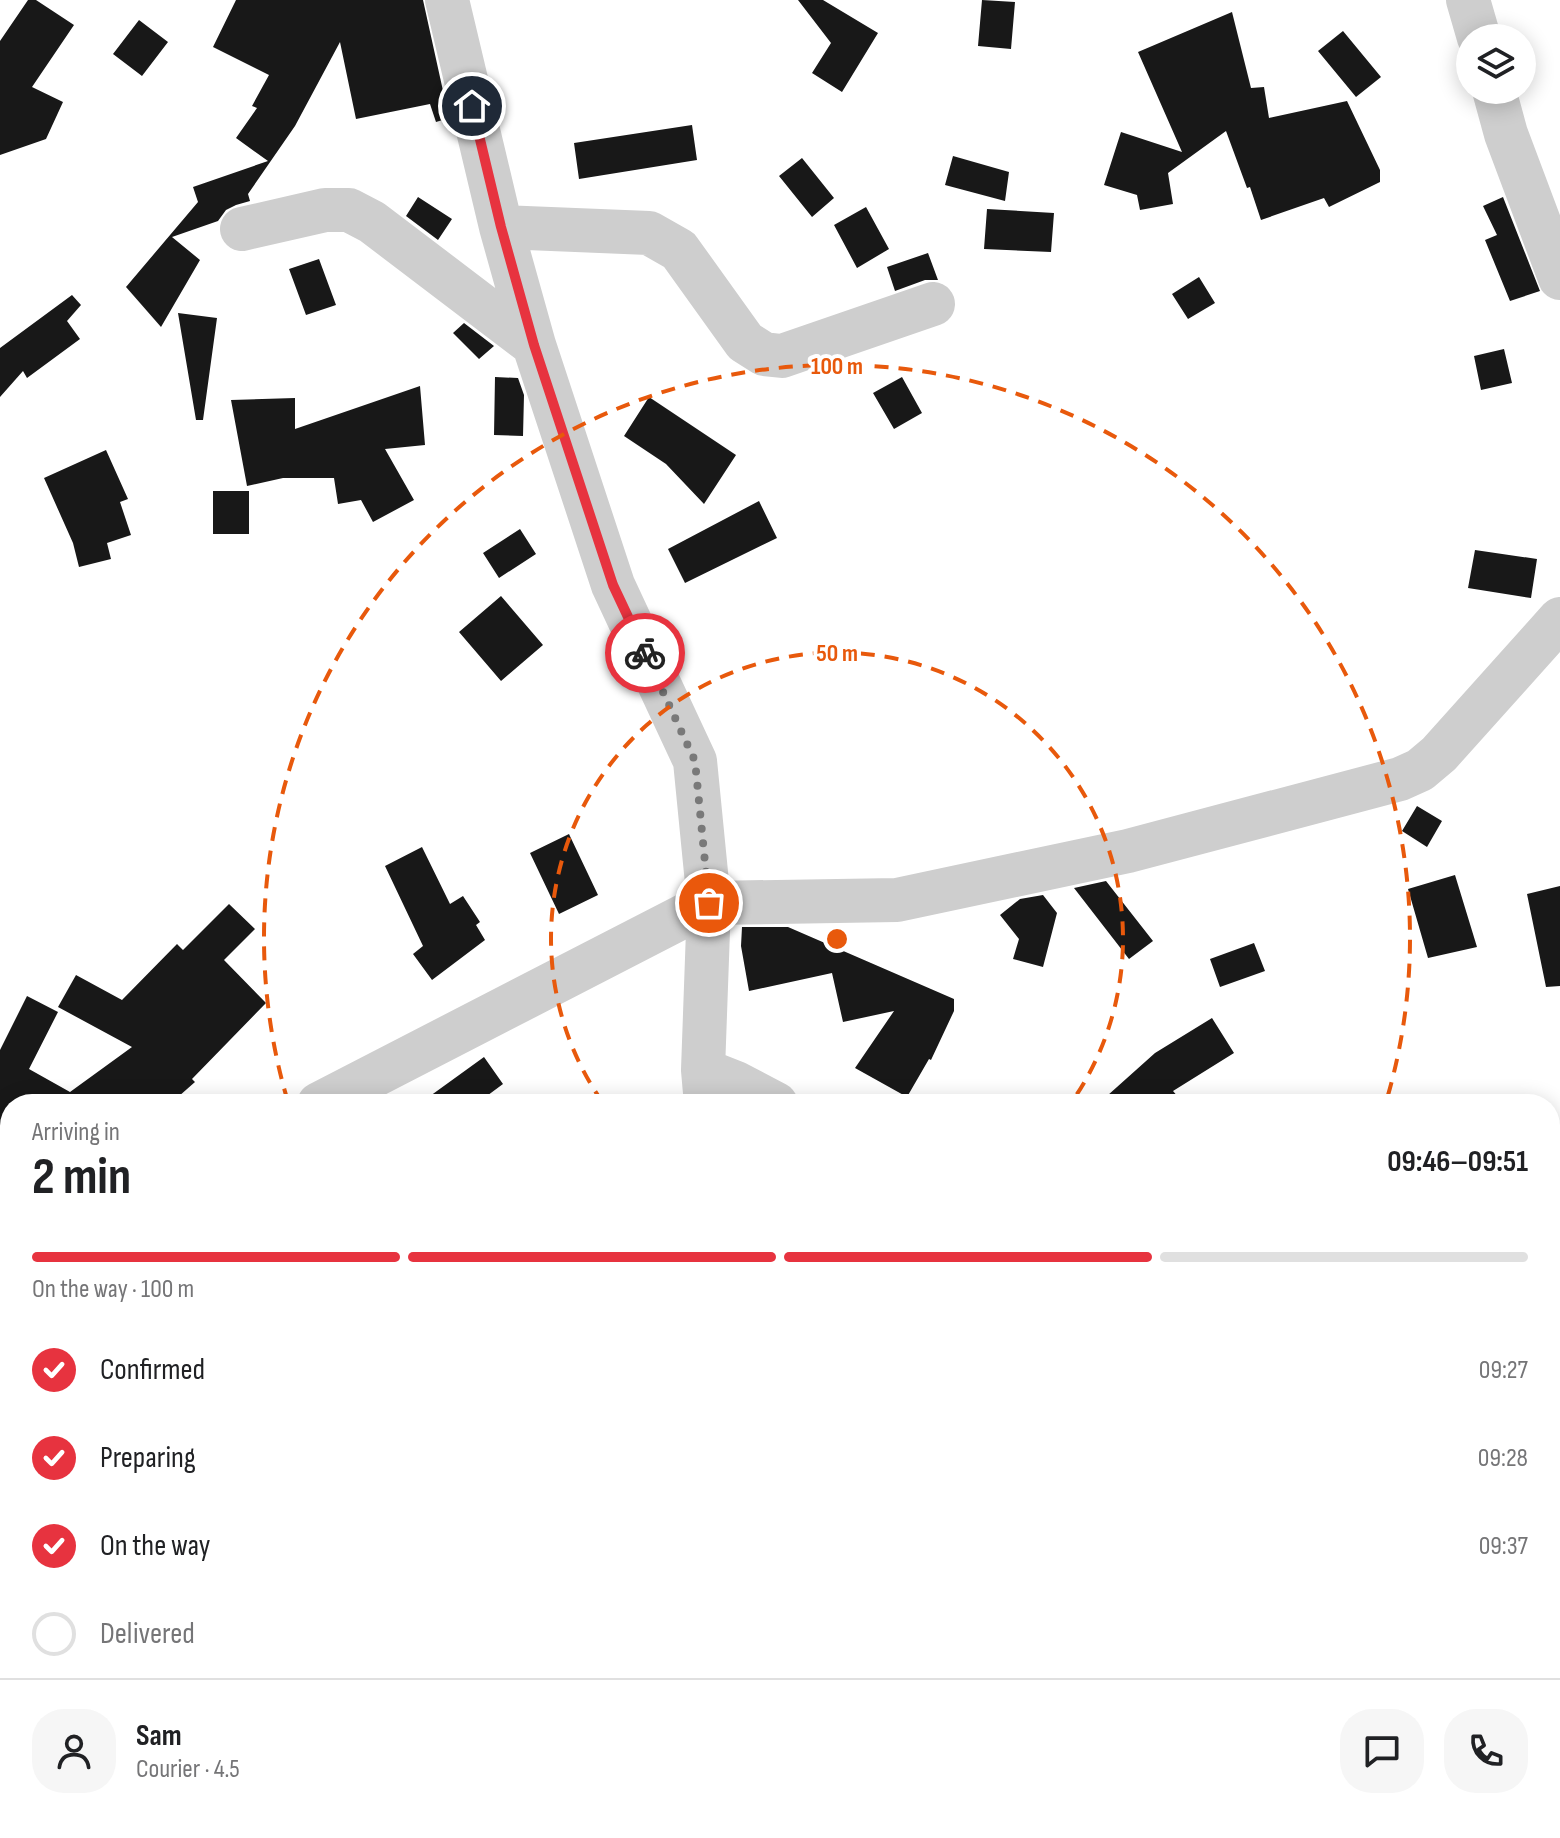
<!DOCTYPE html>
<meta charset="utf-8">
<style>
body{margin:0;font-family:"Sofia Sans Condensed",sans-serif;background:#f6f6f6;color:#202124;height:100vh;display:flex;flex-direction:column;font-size:30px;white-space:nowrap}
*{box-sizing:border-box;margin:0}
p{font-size:26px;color:#757577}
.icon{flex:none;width:44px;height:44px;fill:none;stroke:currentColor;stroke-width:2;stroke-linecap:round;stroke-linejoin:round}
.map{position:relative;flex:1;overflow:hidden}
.sheet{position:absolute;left:0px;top:1094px;width:1560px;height:744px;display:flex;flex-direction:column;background:#fff;border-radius:32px 32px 0 0;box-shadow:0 4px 20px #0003}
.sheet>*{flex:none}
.buttons{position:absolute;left:1456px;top:24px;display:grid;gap:16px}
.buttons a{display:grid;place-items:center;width:80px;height:80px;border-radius:50%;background:#fff;box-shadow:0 4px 20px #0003;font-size:40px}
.pin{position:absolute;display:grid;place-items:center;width:68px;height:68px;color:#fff;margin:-34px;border:4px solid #fff;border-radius:50%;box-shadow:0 2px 8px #0007}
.courier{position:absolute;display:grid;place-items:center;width:80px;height:80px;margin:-40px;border:6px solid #e7333f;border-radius:50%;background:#fff;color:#222;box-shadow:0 2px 10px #0007}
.overview em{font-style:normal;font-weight:700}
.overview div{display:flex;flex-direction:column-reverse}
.overview{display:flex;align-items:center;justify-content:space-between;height:136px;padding:0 32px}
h1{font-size:52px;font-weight:700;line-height:60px}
.bar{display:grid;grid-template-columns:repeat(4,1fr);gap:12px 8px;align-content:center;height:96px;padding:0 32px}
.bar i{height:10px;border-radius:6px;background:#e0e0e0}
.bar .active{background:#e7333f}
.bar p{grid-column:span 4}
.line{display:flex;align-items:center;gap:20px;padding:0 32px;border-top:2px solid #e0e0e0}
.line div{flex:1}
.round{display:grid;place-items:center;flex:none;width:84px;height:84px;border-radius:32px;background:#f6f6f6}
ol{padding:0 32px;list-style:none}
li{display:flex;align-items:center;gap:24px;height:88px}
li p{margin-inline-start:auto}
li .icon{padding:8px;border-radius:50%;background:#e7333f;color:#fff;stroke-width:4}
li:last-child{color:#757577}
li i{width:44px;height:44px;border:4px solid #e0e0e0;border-radius:50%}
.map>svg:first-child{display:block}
.building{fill:#181818}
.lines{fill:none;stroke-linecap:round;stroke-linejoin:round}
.minor{stroke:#cecece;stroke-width:44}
.done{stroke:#797979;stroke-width:8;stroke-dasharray:0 14.4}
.route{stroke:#e7333f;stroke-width:10}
.ring{fill:none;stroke:#e8590c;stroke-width:4;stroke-dasharray:14 10}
.centre{fill:#e8590c;stroke:#fff;stroke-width:4}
.ring-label{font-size:24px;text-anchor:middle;font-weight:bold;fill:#e8590c;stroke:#fff;stroke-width:8;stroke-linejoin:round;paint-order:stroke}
</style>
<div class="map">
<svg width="1560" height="1838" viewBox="0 0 1560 1838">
<rect width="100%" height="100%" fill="#fff"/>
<path class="building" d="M 28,0 L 36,0 L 74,25 L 32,87 L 63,102 L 46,139 L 0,155 L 0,41 Z
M 236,0 L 423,0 L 449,118 L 436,122 L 430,104 L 356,119 L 340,42 L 295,126 L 248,194 L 250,201 L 236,205 L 226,210 L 218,221 L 172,237 L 200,260 L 161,327 L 126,287 L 198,202 L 193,187 L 268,161 L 236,138 L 257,108 L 252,106 L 269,75 L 213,47 Z
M 798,0 L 823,0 L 878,33 L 842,92 L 812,73 L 831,43 Z
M 982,0 L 1015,2 L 1011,49 L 978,46 Z
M 1232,12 L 1251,88 L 1264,87 L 1269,118 L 1347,101 L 1380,170 L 1380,182 L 1329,207 L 1324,198 L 1261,220 L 1250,187 L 1247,188 L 1226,131 L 1168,173 L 1173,204 L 1140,210 L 1137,195 L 1104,185 L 1121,132 L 1182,152 L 1138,52 Z
M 139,20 L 168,42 L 142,76 L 113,54 Z
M 1343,31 L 1381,77 L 1356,97 L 1318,51 Z
M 692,125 L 697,160 L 579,179 L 574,143 Z
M 953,156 L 1009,172 L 1005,201 L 945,185 Z
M 802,158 L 834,198 L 812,217 L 779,176 Z
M 418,197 L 452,219 L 438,240 L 406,216 Z
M 1503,197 L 1540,291 L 1510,301 L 1485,240 L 1497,235 L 1483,206 Z
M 866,207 L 889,249 L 857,268 L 834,225 Z
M 987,209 L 1054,213 L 1051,252 L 984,249 Z
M 928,253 L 938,280 L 925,280 L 895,291 L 887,267 Z
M 319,259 L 336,305 L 306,315 L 289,269 Z
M 1199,277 L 1215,303 L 1188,319 L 1172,294 Z
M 72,295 L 81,305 L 67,321 L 80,339 L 27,378 L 23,371 L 0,397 L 0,348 Z
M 178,313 L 217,318 L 203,420 L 196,420 Z
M 464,323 L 494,346 L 479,359 L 453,333 Z
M 1504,349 L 1512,383 L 1481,390 L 1474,356 Z
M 495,377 L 518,378 L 524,395 L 523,436 L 494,435 Z
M 902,377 L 922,413 L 894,429 L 873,393 Z
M 420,386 L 425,445 L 385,449 L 414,500 L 373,522 L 361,500 L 338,504 L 334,478 L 283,478 L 247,486 L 231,400 L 295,398 L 295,429 Z
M 649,397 L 736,455 L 704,504 L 666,464 L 624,436 Z
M 106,450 L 128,499 L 120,502 L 131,535 L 107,543 L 111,559 L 79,567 L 73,543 L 44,478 Z
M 213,491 L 249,491 L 249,534 L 213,534 Z
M 759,501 L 777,538 L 685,583 L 668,549 Z
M 520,529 L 536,554 L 499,578 L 483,553 Z
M 1475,550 L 1537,559 L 1531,598 L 1468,588 Z
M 501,596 L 543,645 L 501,681 L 459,632 Z
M 1417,806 L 1442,821 L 1427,847 L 1402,831 Z
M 569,834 L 598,895 L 559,914 L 530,853 Z
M 422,847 L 450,904 L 463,896 L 480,922 L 476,925 L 485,940 L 432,980 L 413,954 L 423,946 L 385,866 Z
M 1455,875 L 1477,947 L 1428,958 L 1408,889 Z
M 1106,881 L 1153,941 L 1129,959 L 1074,888 Z
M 1560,886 L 1560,986 L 1546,987 L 1527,894 Z
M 1043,895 L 1057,913 L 1043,967 L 1013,959 L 1019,939 L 1000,915 L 1020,899 Z
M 229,904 L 255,929 L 224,960 L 266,1003 L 192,1079 L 195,1082 L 170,1104 L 10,1104 L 0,1127 L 0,1050 L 27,996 L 58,1012 L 29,1069 L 70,1092 L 132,1047 L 58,1007 L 76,975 L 122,1000 L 177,944 L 183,950 Z
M 742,927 L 788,927 L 954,999 L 954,1011 L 931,1060 L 929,1059 L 907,1097 L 855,1068 L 894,1011 L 843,1022 L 832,973 L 749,991 L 741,946 Z
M 1254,943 L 1265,971 L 1220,987 L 1210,959 Z
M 1212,1018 L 1234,1053 L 1173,1091 L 1184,1104 L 1098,1104 L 1155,1053 Z
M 484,1057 L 503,1084 L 476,1104 L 419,1104 Z"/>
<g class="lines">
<path class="minor" d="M 447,0 L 501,227 L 534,345 L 613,585 L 695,761 L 709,903 L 703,1070 L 706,1104
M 1468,0 L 1479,38
M 1494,90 L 1506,134 L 1560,278
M 501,227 L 649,233 L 679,250 L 745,342 L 764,354 L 782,356 L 933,304
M 242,229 L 325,210 L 349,210 L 372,222 L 534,345
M 703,1070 L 736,1083 L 776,1104
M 319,1104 L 709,903 L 897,900 L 1128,851 L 1400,779 L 1420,770 L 1439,754 L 1560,619
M 0,1256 L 10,1251
M 1550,1490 L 1560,1495
M 1550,1554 L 1560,1550
M 0,1788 L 10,1796
M 47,1828 L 58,1838
M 764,1828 L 764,1838
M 1229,1828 L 1235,1838
M 941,1838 L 960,1828"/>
</g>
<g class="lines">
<path class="done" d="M 645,653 L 695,761 L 709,903"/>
<path class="route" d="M 472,106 L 501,227 L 534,345 L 613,585 L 645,653"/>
</g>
<g class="ring">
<path d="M603 1103A286 286 0 1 1 1071 1103"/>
<path d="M288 1102A573 573 0 1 1 1386 1102"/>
</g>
<circle cx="837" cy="939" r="12" class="centre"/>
<g class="ring-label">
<text x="837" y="374">100 m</text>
<text x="837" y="661">50 m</text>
</g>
</svg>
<div class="buttons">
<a><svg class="icon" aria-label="layers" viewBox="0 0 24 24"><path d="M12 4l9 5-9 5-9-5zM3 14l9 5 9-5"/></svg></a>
</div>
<div class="pin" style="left:709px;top:903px;background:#ea580c"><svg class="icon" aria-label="bag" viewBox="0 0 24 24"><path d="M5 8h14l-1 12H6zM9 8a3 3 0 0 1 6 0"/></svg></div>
<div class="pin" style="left:472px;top:106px;background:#1f2937"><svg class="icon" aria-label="home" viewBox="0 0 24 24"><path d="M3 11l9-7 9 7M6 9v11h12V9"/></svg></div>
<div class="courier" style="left:645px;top:653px"><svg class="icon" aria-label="bike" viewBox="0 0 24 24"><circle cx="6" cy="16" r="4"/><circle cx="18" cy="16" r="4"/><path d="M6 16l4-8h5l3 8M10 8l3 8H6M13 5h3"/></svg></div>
<section class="sheet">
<div class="overview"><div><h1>2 min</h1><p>Arriving in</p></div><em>09:46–09:51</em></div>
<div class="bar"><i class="active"></i><i class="active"></i><i class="active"></i><i></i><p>On the way · 100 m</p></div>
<ol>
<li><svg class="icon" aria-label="check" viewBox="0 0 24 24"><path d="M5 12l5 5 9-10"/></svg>Confirmed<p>09:27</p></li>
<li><svg class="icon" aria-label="check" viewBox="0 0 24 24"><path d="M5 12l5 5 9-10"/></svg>Preparing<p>09:28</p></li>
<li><svg class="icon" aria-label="check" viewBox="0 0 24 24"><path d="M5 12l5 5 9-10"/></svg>On the way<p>09:37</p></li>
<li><i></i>Delivered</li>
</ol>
<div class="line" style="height:144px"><a class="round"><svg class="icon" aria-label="person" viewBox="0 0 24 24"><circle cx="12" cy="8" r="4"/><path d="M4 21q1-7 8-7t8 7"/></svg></a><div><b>Sam</b><p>Courier · 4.5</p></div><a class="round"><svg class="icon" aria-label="chat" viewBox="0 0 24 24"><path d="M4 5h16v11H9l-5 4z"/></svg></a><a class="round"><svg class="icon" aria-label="phone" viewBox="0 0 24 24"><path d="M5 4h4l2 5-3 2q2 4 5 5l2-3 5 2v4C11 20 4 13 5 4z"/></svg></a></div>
</section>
</div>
